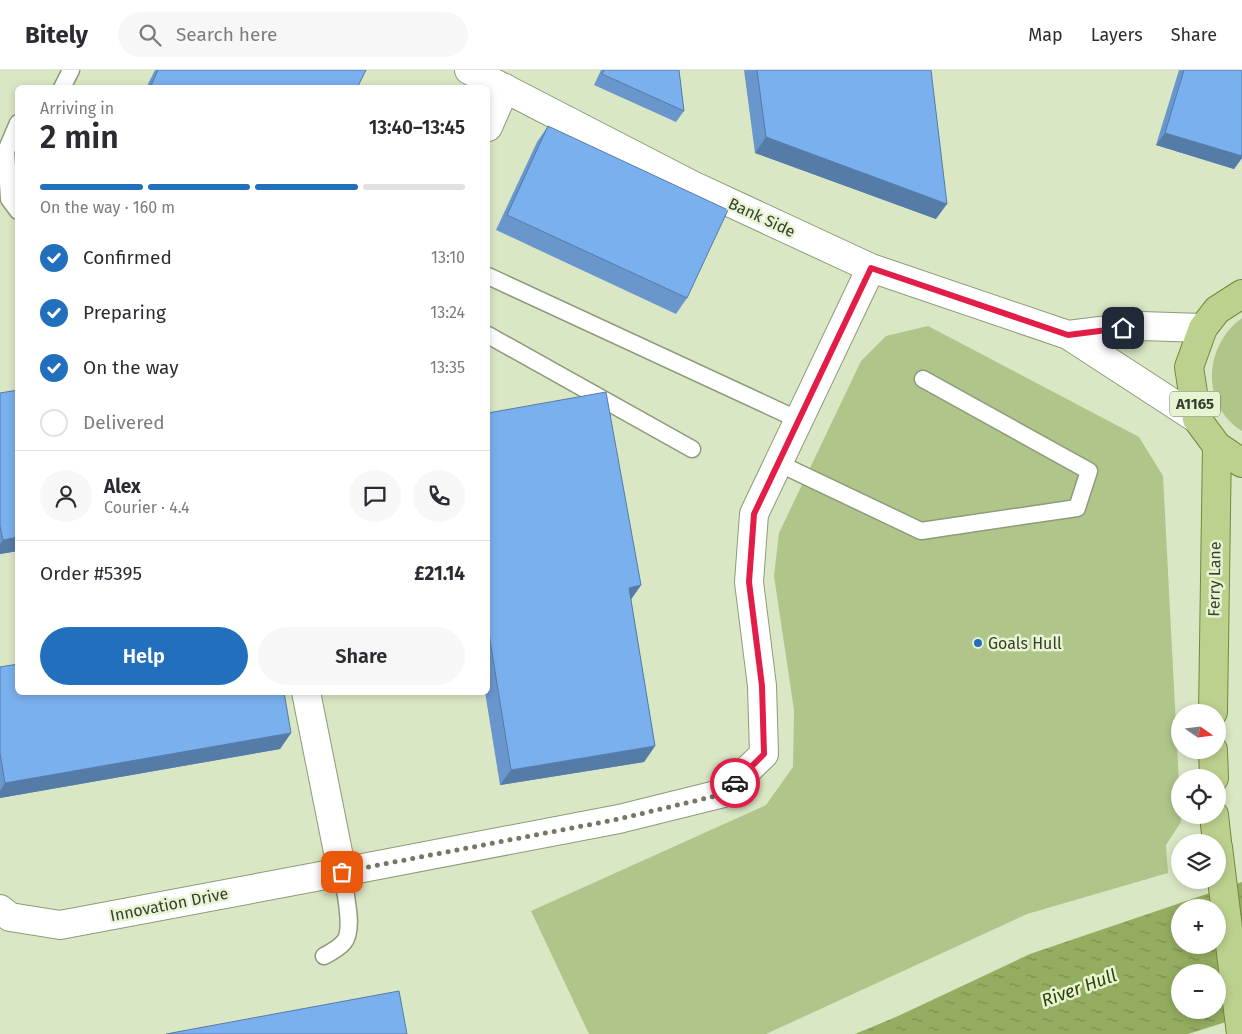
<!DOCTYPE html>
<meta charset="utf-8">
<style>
body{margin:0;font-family:"Fira Sans",sans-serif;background:#f7f7f7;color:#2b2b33;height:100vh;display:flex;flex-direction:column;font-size:19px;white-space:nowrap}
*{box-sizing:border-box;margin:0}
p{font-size:16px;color:#7c7c81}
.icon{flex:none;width:28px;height:28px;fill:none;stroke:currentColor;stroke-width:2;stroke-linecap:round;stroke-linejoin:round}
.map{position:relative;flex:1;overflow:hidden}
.drawer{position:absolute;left:15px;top:15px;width:475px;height:610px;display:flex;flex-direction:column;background:#fff;border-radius:8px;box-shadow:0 2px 8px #0003}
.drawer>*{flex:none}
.needle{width:32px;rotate:104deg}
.fabs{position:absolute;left:1171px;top:634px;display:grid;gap:10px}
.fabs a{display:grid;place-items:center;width:55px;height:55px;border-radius:50%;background:#fff;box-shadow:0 2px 8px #0003;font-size:25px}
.pin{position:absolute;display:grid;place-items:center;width:42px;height:42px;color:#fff;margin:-21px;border-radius:10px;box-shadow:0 2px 8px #0006}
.courier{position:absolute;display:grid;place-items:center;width:50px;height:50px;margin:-25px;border:4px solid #e11d48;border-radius:50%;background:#fff;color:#222;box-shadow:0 1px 6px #0007}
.overview em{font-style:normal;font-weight:600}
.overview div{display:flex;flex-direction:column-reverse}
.overview{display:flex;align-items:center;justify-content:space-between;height:85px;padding:0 25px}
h1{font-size:32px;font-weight:600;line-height:38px}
.bar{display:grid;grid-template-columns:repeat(4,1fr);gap:8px 5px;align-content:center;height:60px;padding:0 25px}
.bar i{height:6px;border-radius:4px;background:#e1e1e2}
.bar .active{background:#226fbe}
.bar p{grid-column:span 4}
.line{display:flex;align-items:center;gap:12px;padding:0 25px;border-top:1px solid #e1e1e2}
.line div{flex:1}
.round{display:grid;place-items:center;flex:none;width:52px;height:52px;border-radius:26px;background:#f7f7f7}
ol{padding:0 25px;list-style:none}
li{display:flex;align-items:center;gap:15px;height:55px}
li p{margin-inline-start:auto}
li .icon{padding:5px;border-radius:50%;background:#226fbe;color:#fff;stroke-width:4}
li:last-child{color:#7c7c81}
li i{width:28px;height:28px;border:2px solid #e1e1e2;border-radius:50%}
.action{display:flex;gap:10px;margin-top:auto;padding:10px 25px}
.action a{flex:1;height:58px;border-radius:30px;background:#226fbe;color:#fff;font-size:20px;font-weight:600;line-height:58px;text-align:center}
.action a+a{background:#f7f7f7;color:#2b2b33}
header{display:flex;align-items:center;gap:30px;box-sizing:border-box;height:70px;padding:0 25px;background:#fff;border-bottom:1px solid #e1e1e2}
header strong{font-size:24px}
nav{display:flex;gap:28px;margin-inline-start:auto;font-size:18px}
.search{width:350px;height:45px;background:#f7f7f7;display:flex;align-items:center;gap:12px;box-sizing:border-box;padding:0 18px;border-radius:28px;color:#7c7c81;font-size:19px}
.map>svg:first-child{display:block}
.grass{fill:#b0c58a}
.water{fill:url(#water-ripples);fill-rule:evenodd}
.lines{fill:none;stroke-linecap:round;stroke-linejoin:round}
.lane-casing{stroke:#8e9a79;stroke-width:19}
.street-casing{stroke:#8e9a79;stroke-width:30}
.primary-casing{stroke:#72893c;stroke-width:30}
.lane{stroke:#fff;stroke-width:16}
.street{stroke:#fff;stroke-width:28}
.primary{stroke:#bdd18e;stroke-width:28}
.wall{fill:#6997cd}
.shaded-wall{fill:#557ba7}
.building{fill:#7ab0ee;stroke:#557ba7}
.done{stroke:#717863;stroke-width:5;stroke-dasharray:0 9}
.route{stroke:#e11d48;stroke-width:6}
.poi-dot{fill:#226fbe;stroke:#e7f4d1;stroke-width:2}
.labels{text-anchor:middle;stroke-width:5;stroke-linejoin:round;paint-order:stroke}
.shield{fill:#e7f4d1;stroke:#6c7460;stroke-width:1}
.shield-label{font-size:15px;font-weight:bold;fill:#383d2f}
.street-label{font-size:16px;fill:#383d2f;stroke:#e7f4d1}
.poi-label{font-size:16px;fill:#383d2f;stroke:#e7f4d1;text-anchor:start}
.water-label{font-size:18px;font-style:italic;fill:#314106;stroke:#e7f4d1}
</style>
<header>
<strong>Bitely</strong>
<div class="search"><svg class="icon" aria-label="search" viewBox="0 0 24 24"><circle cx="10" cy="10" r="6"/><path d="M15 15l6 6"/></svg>Search here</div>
<nav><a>Map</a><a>Layers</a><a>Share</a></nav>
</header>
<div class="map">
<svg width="1242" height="964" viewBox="0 0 1242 964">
<defs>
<pattern id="water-ripples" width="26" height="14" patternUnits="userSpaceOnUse" patternTransform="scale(1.25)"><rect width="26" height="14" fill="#94ad60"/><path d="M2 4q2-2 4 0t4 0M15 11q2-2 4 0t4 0" fill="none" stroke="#7a8e50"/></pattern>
</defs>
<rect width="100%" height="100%" fill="#dae7c4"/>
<path class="grass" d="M 1242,248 L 1242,361 C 1200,335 1204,275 1242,248 Z
M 928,256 L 1139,367 L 1163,406 L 1181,752 L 1166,775 L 1168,803 L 1027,844 L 766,964 L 589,964 L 531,841 L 766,735 L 793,697 L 794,640 L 774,506 L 779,463 L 861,291 L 886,266 Z"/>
<path class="water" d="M 1242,812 L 1242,947 L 1188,964 L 855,964 L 896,947 L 1030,884 ZM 1180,838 L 1218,838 L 1218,875 L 1180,875 ZM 1180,902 L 1218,902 L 1218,940 L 1180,940 Z"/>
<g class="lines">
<defs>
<path id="lane" d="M 62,18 L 71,0
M 18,53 L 6,81 L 9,129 L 18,141
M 488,206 L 799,350
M 488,265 L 692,379
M 778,393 L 921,461 L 1077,438 L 1089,401 L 923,309
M 324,886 C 331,882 338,879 344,872 C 355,859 344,819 342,802"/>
<path id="street" d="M 469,0 L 692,115 L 871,198 L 1068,265 L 1197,349
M 488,57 L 505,18
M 1068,265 L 1141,256 L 1203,258
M 342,802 L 619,749 L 724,723 L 764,684 L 762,616 L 749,512 L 754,444 L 871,198
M 0,839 L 10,847 L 60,855 L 342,802 L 306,622"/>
<path id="primary" d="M 1242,224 L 1217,240 L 1203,258 L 1189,297 L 1197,349 L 1217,376 L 1242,393
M 1213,642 L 1217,376
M 1213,680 L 1214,708
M 1214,745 L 1217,772
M 1218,777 L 1241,964"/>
</defs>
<use href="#lane" class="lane-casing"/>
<use href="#street" class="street-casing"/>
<use href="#primary" class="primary-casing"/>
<use href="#lane" class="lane"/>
<use href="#street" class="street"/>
<use href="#primary" class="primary"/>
</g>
<path class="wall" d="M 155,0 L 366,0 L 357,18 L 146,18 Z
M 601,0 L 679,0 L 684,41 L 676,52 L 594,15 Z
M 744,0 L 931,0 L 936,149 L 755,83 Z
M 1179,0 L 1242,0 L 1242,88 L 1234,99 L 1156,75 Z
M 548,56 L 687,228 L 676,244 L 496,160 L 537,72 Z
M 0,323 L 18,481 L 0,484 Z
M 488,343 L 641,515 L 631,529 L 655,676 L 644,692 L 500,715 L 485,622 L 488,622 Z
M 0,597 L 291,663 L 280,679 L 0,728 Z"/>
<path class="shaded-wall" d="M 1165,63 L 1242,86 L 1242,88 L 1234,99 L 1156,75 Z
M 766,67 L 947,134 L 936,149 L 755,83 Z
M 18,467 L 18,481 L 0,484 L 0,474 L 3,470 Z
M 641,515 L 630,531 L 629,518 Z
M 291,663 L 280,679 L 0,728 L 0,721 L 5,713 Z
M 655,676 L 644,692 L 500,715 L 511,700 Z"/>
<path class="building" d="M 158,0 L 366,0 L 357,18 L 150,18 Z
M 604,0 L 679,0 L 684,41 L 602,4 Z
M 757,0 L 931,0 L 947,134 L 766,67 Z
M 1184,0 L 1242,0 L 1242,86 L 1165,63 Z
M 548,56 L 728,140 L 687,228 L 507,145 Z
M 18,320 L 18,467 L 3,470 L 0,456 L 0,323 Z
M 606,322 L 641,515 L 629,518 L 655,676 L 511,700 L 488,558 L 488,343 Z
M 18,594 L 18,622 L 284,622 L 291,663 L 5,713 L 0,683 L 0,597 Z
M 399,921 L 407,964 L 166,964 Z"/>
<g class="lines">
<path class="done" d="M 342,802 L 619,749 L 724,724 L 735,713"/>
<path class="route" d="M 735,713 L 764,684 L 762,616 L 749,512 L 754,444 L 871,198 L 1068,265 L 1123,258"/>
</g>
<circle class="poi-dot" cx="978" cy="573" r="5"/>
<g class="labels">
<rect class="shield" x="1170" y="321.5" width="50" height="25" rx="4"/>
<g class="shield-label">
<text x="1195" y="339">A1165</text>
</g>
<g class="street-label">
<text transform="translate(762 147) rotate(25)" y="6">Bank Side</text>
<text transform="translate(1214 509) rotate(-89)" y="6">Ferry Lane</text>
<text transform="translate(169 834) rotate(-11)" y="6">Innovation Drive</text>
</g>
<g class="poi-label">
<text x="988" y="579">Goals Hull</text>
</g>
<g class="water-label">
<text transform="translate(1079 918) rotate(-20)" y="6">River Hull</text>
</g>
</g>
</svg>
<div class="fabs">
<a><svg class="needle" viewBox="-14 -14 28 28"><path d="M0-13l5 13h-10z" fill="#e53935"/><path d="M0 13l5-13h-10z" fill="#7c7c81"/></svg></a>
<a><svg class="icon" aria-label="locate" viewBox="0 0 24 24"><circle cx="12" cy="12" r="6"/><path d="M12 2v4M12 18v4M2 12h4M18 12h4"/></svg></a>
<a><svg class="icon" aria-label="layers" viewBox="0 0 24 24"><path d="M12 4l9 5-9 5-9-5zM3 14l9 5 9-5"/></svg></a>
<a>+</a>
<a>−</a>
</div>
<div class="pin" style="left:342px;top:802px;background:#ea580c"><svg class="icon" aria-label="bag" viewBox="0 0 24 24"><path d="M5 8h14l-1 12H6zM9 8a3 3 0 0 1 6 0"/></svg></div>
<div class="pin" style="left:1123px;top:258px;background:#1f2937"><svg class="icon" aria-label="home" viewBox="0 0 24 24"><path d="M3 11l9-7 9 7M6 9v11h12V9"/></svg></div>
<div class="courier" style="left:735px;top:713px"><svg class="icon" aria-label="car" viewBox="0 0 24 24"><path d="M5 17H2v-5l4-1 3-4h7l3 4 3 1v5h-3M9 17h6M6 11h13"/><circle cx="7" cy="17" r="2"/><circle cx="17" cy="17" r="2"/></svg></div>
<section class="drawer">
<div class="overview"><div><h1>2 min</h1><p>Arriving in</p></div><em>13:40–13:45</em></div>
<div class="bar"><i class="active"></i><i class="active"></i><i class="active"></i><i></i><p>On the way · 160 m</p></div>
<ol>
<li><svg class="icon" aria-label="check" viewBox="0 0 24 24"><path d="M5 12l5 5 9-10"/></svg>Confirmed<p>13:10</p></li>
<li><svg class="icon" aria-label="check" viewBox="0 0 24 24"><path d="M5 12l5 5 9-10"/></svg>Preparing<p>13:24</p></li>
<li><svg class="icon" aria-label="check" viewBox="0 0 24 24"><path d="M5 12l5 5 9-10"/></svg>On the way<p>13:35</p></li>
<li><i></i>Delivered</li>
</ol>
<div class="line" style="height:90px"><a class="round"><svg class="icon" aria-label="person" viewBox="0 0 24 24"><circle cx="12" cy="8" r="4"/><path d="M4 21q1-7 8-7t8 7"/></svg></a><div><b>Alex</b><p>Courier · 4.4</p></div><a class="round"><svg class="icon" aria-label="chat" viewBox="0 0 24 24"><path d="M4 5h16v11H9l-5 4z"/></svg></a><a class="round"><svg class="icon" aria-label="phone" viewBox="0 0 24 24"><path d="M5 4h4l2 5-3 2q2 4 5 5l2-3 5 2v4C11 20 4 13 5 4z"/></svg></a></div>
<div class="line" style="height:65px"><div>Order #5395</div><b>£21.14</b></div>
<div class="action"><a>Help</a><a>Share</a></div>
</section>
</div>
